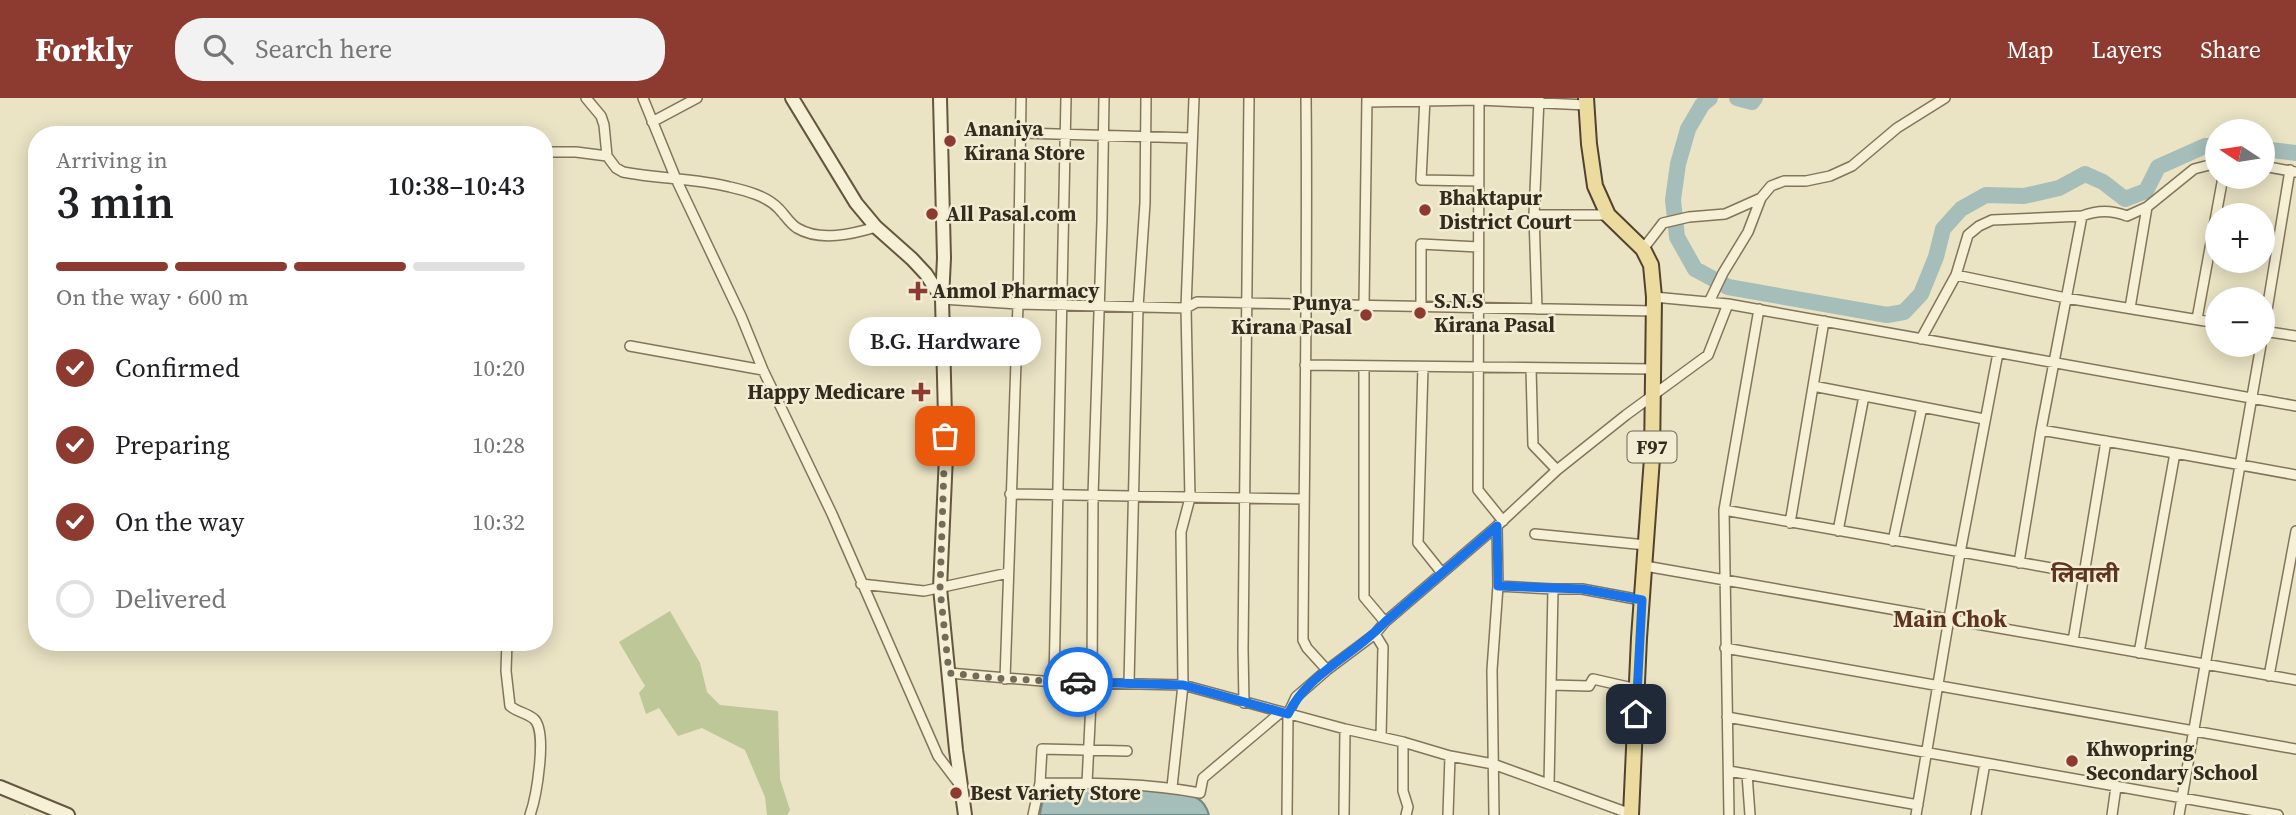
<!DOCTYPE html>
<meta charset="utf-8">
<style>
body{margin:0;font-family:"Source Serif 4","Noto Sans Devanagari",serif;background:#f2f2f2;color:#202124;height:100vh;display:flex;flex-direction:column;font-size:26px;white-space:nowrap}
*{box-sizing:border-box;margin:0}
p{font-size:23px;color:#757577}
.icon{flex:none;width:38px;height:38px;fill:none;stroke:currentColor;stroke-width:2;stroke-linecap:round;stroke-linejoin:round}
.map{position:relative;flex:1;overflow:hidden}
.sheet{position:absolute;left:28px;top:28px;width:525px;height:525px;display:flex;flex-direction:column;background:#fff;border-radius:28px;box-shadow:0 4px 18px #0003}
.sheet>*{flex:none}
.needle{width:46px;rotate:282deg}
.fabs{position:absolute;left:2205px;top:21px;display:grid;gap:14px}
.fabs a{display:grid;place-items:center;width:70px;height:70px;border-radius:50%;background:#fff;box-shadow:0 4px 18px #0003;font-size:35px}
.pin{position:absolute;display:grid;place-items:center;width:60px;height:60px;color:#fff;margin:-30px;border-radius:14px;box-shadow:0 4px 10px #0006}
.courier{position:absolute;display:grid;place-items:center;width:70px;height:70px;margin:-35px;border:5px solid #1a73e8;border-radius:50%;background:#fff;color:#222;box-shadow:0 2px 9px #0007}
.bubble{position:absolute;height:49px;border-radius:24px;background:#fff;box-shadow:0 4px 18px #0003;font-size:23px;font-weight:600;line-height:49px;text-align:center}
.head em{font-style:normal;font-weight:600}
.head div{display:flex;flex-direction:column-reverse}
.head{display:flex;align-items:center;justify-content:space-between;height:119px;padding:0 28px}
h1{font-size:46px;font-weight:600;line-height:52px}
.bar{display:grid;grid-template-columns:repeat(4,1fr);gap:10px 7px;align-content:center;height:84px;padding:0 28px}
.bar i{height:9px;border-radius:5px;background:#e0e0e0}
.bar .active{background:#8d3a31}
.bar p{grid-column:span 4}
ol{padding:0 28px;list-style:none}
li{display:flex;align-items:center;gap:21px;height:77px}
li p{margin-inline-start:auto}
li .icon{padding:7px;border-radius:50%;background:#8d3a31;color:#fff;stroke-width:4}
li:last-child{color:#757577}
li i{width:38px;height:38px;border:4px solid #e0e0e0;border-radius:50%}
header{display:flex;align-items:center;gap:42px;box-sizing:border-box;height:98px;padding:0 35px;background:#8d3a31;color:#fff}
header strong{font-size:33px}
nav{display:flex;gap:38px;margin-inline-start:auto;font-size:24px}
.search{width:490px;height:63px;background:#f2f2f2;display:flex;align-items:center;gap:18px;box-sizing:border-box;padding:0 24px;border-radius:28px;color:#757577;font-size:26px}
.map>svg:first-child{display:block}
.green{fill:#bdc798}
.water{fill:#a5beb9;stroke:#6d8b87;stroke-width:2}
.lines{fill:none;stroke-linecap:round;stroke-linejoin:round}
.river{stroke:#a5beb9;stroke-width:16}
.minor-casing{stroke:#83755c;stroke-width:12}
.secondary-casing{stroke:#65563f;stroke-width:16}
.primary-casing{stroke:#514330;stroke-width:18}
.minor{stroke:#f6f0d6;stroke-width:9}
.secondary{stroke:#f6f0d6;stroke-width:12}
.primary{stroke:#ebdb9e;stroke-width:14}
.done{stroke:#746b59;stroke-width:7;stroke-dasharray:0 12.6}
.route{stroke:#1a73e8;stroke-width:9}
.poi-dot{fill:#8d3a31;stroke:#f2ecd3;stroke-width:2.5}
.labels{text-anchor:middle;stroke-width:5;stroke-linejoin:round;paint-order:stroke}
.shield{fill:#f2ecd3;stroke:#6d6555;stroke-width:2}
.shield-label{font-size:19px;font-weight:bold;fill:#342b1f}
.poi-label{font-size:21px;font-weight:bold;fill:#342b1f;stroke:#f2ecd3;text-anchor:start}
.neighbourhood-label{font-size:23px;font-weight:bold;fill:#5d3421;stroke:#f2ecd3}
</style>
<header>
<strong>Forkly</strong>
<div class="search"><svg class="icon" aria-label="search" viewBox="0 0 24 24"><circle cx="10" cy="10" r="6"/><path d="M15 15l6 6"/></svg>Search here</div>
<nav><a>Map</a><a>Layers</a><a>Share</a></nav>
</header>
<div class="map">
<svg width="2296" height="717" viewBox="0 0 2296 717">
<rect width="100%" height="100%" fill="#eae3c4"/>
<path class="green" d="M 670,513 L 700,565 L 707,594 L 720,607 L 778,613 L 780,681 L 790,712 L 787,717 L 767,717 L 765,699 L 745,652 L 702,630 L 678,638 L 659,610 L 646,616 L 639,595 L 645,588 L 619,544 Z"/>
<path class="water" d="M 1062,690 C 1096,690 1168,684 1197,700 C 1204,704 1207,710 1209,717 L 1040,717 C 1042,700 1045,694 1062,690 Z"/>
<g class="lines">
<path class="river" d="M 1710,0 L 1702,7 L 1688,31 L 1678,66 L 1673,102 L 1677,139 L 1695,171 L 1728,189 L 1887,217 L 1904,214 L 1921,196 L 1936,159 L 1943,131 L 1961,111 L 1986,97 L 2024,98 L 2059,90 L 2085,76 L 2103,84 L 2125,101 L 2146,93 L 2158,69 L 2205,48 L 2217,48
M 1737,0 L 1752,4 L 1755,0
M 2263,51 L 2296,55"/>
<defs>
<path id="minor" d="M 586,0 L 601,18 L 604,27 L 607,58
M 643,0 L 676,81 L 741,218 L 763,272 L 832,416 L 938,658 L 960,687
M 1306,0 C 1308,181 1304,361 1303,542 L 1307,550 L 1327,572
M 1425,0 L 1421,82 L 1478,83
M 1479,0 L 1478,392 L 1503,423
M 1367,4 L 1479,2 L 1586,7
M 652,24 L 697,0
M 1022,35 L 1192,40
M 544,54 L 576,54 L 607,58 L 616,70 L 623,74 C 658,81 696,80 730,89 C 747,93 767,98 779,111 C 785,117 790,126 797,130 C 820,144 853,136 876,129
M 2263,68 L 2296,74
M 1534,117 L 1608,117
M 1643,151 L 1663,125 L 1689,119 L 1725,116 L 1761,100 L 1771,88 L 1784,83 L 1806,83 L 1830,78 L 1852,68 L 1897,30 L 1945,0
M 1956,177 L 2066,200 L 2217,225
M 1654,199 L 1728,206
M 942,201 L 1018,206 L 1186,210 L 1197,204 L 1655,213
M 1710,202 L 1723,175 L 1748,134 L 1761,100
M 1364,207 L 1367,0
M 1421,208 L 1421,146 L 1478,149
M 2130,210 L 2147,109
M 1537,211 L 1534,117 L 1539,0
M 2197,221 L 2223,79
M 2263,233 L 2296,238
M 2263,236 L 2290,72
M 1921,241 L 1956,177 L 1968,137 L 1979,128 L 1992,122 L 2082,118 C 2098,112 2111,112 2127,118 L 2147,109 L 2194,71 L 2217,65
M 630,248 L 763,272
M 1305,267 L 1654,271
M 1364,269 L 1364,499 L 1385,524
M 1423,269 L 1418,445 L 1442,475
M 1531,270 L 1533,347 L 1557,372
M 1813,288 L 1922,309 L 1893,443
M 1922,309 L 1984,321
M 2041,332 L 2175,355 L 2139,555
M 2175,355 L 2296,377
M 1010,396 L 1304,401
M 1724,412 L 2085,476
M 1790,425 L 1824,223
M 1838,433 L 1864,298
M 1535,436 L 1646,447
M 2019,465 L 2041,332 L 2082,118
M 1645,468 L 2296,582
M 861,486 L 924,493 L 1008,475
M 1498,488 L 1553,491 L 1549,686
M 1553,491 L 1582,491 L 1641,502
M 1375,536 L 1383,549 L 1381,639
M 2073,543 L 2106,343
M 507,544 L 506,573 L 510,608 C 517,614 527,615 534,621 C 548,634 536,700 530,717
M 1725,550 L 2296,651
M 949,575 L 1054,584 L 1183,587 L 1345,631 L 1403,644 L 1450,658 L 1493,666 L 1631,716
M 2269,578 L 2296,433
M 1005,581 L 1018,206 L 1021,0
M 1054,584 L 1066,0
M 1129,585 L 1138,209 L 1145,105 L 1146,0
M 1551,587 L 1589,588 L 1593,581 L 1637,591
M 1244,605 L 1243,551 L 1249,0
M 1727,619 L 2278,717
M 1403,644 L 1403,693 L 1408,709 L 1406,717
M 1729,673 L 1918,707
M 1747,676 L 1750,717
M 1040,685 L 1042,651 L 1127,653
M 1087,685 L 1092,584 L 1093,398 L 1102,123 L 1104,0
M 1172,689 L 1183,587 L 1181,434 L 1190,400 L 1186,210 L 1194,0
M 1033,717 L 1040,685 C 1094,685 1147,685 1200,695 L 1203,680 L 1280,615
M 1287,717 L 1288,616 L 1296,599 L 1327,572 L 1375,536 L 1385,524 L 1497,428 L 1557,372 L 1626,317 L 1708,257 L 1728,206 L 2296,308
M 1344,717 L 1345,631
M 1448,717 L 1450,658
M 1494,717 L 1492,572 L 1498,488 L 1497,428
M 1729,717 L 1724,412 L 1759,211
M 1916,717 L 1960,455 L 1998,255
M 1976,717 L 1985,665
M 2112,717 L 2116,689
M 2179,717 L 2261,247"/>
<path id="secondary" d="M 792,0 L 856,105 L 876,129 L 912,161 L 926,176 L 942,201 L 946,358 L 940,490 L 956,652 L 965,717
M 940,0 L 944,160 L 942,201
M 0,689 L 68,717"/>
<path id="primary" d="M 1586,0 L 1589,46 L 1595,88 L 1608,117 L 1643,151 L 1651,167 L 1654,199 L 1652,360 L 1639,540 L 1631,717"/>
</defs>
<use href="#minor" class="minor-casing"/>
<use href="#secondary" class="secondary-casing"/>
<use href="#primary" class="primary-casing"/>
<use href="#minor" class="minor"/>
<use href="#secondary" class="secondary"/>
<use href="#primary" class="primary"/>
</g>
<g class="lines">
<path class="done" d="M 945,338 L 940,491 L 949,575 L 1005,581 L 1078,584"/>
<path class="route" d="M 1078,584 L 1183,587 L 1288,616 C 1308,575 1355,557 1385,524 L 1497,428 L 1498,488 L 1582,491 L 1642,502 L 1636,616"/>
</g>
<g class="poi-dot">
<circle cx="950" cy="43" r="7"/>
<circle cx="1425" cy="112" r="7"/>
<circle cx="932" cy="116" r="7"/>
<path d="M914.5 182.5h7v7h7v7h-7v7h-7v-7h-7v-7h7z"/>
<circle cx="1420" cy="215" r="7"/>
<circle cx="1366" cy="217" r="7"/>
<path d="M917.5 283.5h7v7h7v7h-7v7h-7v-7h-7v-7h7z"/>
<circle cx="2072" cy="663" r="7"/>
<circle cx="956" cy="695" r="7"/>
</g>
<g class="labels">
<rect class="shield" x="1627.5" y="333.5" width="49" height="31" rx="5"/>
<g class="shield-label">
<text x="1652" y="356">F97</text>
</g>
<g class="poi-label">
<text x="964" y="38">Ananiya<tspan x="964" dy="24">Kirana Store</tspan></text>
<text x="1439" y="107">Bhaktapur<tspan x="1439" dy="24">District Court</tspan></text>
<text x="946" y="123">All Pasal.com</text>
<text x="932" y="200">Anmol Pharmacy</text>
<text x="1434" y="210">S.N.S<tspan x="1434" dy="24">Kirana Pasal</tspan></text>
<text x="1352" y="212" text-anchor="end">Punya<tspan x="1352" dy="24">Kirana Pasal</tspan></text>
<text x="905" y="301" text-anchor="end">Happy Medicare</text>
<text x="2086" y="658">Khwopring<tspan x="2086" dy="24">Secondary School</tspan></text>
<text x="970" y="702">Best Variety Store</text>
</g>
<g class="neighbourhood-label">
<text x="2085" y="484">लिवाली</text>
<text x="1950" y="529">Main Chok</text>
</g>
</g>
</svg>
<div class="fabs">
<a><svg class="needle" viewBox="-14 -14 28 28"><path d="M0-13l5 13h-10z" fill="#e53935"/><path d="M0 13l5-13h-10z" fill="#757577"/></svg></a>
<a>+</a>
<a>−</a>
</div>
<div class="pin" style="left:945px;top:338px;background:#ea580c"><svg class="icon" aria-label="bag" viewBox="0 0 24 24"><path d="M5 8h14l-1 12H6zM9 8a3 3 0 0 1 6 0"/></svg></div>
<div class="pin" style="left:1636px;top:616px;background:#1f2937"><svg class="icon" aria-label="home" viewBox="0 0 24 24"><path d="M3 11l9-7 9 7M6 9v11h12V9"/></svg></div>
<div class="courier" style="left:1078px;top:584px"><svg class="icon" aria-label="car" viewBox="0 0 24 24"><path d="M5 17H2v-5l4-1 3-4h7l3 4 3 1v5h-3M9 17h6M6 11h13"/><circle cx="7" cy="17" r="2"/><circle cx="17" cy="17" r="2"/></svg></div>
<div class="bubble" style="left:849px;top:219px;width:192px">B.G. Hardware</div>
<section class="sheet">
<div class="head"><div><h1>3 min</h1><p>Arriving in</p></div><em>10:38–10:43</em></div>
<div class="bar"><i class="active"></i><i class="active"></i><i class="active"></i><i></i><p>On the way · 600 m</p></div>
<ol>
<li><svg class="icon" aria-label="check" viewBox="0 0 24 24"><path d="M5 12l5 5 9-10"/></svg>Confirmed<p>10:20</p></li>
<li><svg class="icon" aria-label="check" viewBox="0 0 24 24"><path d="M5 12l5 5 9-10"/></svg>Preparing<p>10:28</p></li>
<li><svg class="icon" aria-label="check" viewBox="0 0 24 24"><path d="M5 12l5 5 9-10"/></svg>On the way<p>10:32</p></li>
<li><i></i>Delivered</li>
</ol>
</section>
</div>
